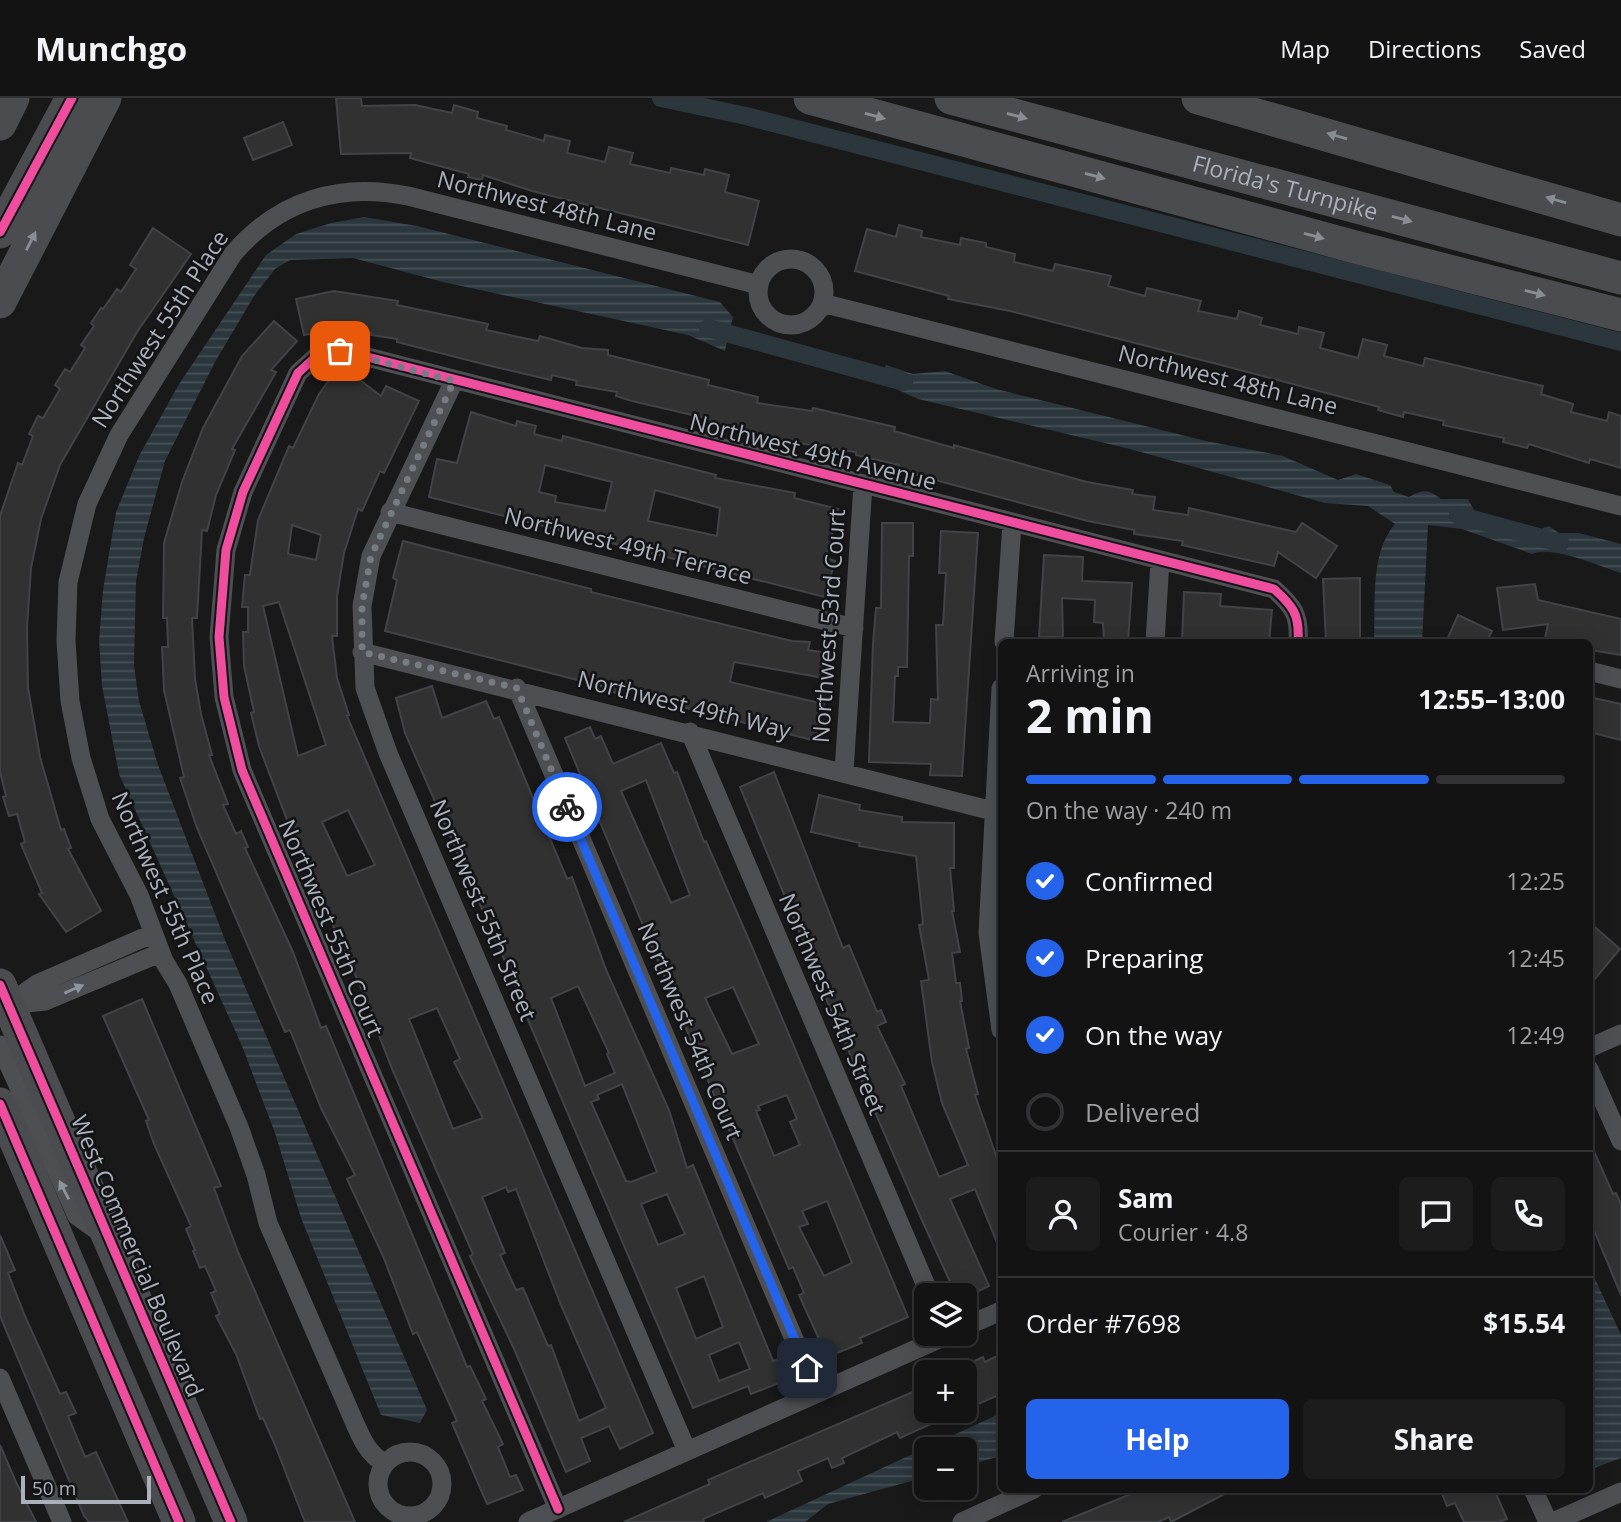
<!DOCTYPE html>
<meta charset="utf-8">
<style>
body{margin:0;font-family:"Open Sans",sans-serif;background:#1c1c1d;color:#f1f3f6;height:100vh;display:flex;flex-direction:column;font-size:26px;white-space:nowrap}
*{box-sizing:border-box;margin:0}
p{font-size:23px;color:#9d9ea0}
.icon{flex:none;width:38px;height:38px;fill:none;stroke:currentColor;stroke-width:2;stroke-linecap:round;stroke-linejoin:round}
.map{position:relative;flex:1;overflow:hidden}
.drawer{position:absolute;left:998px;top:541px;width:595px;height:854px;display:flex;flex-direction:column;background:#131314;border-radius:10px;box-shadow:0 4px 18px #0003,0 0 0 2px #323234}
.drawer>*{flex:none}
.tools{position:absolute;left:914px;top:1185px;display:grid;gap:14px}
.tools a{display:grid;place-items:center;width:63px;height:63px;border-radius:10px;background:#131314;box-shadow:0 4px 18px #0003,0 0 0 2px #323234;font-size:35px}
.scale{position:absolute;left:21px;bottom:18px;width:130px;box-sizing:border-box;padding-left:7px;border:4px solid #aab1bb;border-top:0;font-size:19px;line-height:24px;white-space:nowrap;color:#aab1bb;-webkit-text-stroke:5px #131316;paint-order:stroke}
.pin{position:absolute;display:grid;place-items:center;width:60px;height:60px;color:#fff;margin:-30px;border-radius:14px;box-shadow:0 4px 10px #0006}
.courier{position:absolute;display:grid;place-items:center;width:70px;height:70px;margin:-35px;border:5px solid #2563eb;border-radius:50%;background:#fff;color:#222;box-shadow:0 2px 9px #0007}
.headline em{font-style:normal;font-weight:700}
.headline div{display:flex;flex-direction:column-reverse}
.headline{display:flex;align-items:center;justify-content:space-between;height:119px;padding:0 28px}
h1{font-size:46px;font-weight:700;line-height:52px}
.bar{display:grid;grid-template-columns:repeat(4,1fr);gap:10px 7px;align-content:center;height:84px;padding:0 28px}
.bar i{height:9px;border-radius:5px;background:#323234}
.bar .active{background:#2563eb}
.bar p{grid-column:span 4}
.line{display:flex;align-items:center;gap:18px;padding:0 28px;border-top:2px solid #323234}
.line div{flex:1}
.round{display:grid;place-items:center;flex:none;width:74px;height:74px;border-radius:10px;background:#1c1c1d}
ol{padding:0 28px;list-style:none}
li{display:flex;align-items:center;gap:21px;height:77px}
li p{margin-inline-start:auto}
li .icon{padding:7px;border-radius:50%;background:#2563eb;color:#fff;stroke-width:4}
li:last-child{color:#9d9ea0}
li i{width:38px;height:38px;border:4px solid #323234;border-radius:50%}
.primary-button{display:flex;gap:14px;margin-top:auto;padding:14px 28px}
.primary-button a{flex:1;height:80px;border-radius:10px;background:#2563eb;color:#fff;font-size:28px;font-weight:700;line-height:80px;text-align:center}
.primary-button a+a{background:#1c1c1d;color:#f1f3f6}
header{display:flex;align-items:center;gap:42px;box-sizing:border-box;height:98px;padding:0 35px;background:#131314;border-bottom:2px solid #323234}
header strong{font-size:33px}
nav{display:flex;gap:38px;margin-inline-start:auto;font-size:24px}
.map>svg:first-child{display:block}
.water{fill:url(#water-rules)}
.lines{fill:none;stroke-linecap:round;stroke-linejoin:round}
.canal{stroke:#2b363d;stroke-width:18}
.building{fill:#313132;stroke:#424346;stroke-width:2;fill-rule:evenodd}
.street{stroke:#4d4f53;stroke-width:19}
.highway{stroke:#4b4c4f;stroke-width:33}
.cycleway-casing{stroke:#131316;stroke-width:13}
.cycleway{stroke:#ef4d9e;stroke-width:9}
.oneway{fill:#898e95}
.oneway2{fill:#8e949c}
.done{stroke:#777c83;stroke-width:7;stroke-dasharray:0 12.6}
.route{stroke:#2563eb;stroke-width:9}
.labels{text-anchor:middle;stroke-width:5;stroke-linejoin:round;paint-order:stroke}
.street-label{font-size:23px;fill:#aab1bb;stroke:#131316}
</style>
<header>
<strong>Munchgo</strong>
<nav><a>Map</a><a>Directions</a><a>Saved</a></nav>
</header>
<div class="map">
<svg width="1621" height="1424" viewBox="0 0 1621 1424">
<defs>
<pattern id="water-rules" width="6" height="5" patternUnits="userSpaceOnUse" patternTransform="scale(1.75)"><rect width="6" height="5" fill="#2b363d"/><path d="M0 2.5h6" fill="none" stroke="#475157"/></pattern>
</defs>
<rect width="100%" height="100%" fill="#19191a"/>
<path class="water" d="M 364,119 L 417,128 L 720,204 L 733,219 L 725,253 L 688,237 L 443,184 L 353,160 L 290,162 L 275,171 L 254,198 L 215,264 L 165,363 L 144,440 L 136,484 L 134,567 L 139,603 L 158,667 L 225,842 L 427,1312 L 420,1325 L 381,1317 L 301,1120 L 275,1035 L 242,948 L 119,676 L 102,588 L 99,543 L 103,492 L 116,414 L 139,358 L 179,286 L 266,157 L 296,136 L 331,125 Z
M 886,267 L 913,276 L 945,273 L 996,291 L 1206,343 L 1283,358 L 1338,382 L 1356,376 L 1390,387 L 1394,394 L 1409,399 C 1423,391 1428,391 1441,401 L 1468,401 L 1484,430 L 1534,447 L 1543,430 L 1549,428 L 1559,435 L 1579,435 L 1621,446 L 1621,475 C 1598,468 1553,447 1532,456 L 1462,431 L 1428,427 L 1422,544 L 1374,544 C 1376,507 1369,456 1395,426 L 1368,408 L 1325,405 L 1126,350 L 918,301 L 879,283 Z
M 1589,1168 L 1621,1237 L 1621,1360 L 1589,1372 Z
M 1001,1315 L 1001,1358 L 964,1368 L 964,1351 L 926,1351 L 926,1379 L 828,1406 L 805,1424 L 766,1424 Z"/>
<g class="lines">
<path class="canal" d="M 661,0 L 746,18 L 1621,244
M 708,230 L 904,284
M 1458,417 L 1560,445"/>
</g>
<path class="building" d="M 336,0 L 361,0 L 362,8 L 415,7 L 452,15 L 454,7 L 478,14 L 477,20 L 507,28 L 506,32 L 544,43 L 545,37 L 570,43 L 567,55 L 605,64 L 609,49 L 633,55 L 630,66 L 670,75 L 671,70 L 704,77 L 705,71 L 729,77 L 725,94 L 759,103 L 748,147 L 532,93 L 483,77 L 482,82 L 468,79 L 469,76 L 410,60 L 411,55 L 341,56 Z
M 283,24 L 292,47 L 253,62 L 244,40 Z
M 899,127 L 922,133 L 921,139 L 960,147 L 961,140 L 986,145 L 986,149 L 1015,156 L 1014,164 L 1053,173 L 1055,166 L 1111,178 L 1108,188 L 1145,198 L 1147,190 L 1201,203 L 1198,213 L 1237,221 L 1239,213 L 1262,220 L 1260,227 L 1298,236 L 1299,229 L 1324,235 L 1320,250 L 1358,260 L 1363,241 L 1387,247 L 1384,258 L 1423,268 L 1425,260 L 1543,288 L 1541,296 L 1573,306 L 1571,314 L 1607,323 L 1609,314 L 1621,318 L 1621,370 L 1590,361 L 1589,365 L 1529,346 L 1527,350 L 1503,344 L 1504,340 L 1443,327 L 1444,323 L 1404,314 L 1403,319 L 1378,312 L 1379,309 L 1221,267 L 1010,213 L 948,201 L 949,198 L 855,173 L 867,131 L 896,139 Z
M 153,130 L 191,156 L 137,234 L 60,367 L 41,421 L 31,470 L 27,529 L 28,590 L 40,659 L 61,732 L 64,731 L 71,750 L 68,751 L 101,813 L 66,834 L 39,796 L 42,795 L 21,746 L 25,744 L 17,716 L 9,718 L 3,699 L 6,698 L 0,674 L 0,418 L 18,365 L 22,367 L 33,338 L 29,336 L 38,318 L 43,320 L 60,291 L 55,287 L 65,271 L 70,274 L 85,250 L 81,247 L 94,228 L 91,225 L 101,210 L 103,211 L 117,191 L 121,194 L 136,171 L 130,167 Z
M 334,193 L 398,203 L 397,207 L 488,226 L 486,232 L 538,243 L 540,238 L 582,250 L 608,252 L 608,257 L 709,282 L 708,287 L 758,299 L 757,305 L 812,313 L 813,310 L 895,329 L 894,333 L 954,350 L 954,347 L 1087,384 L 1133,392 L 1132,396 L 1155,399 L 1153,412 L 1188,417 L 1189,410 L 1296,434 L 1302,425 L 1337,448 L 1316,480 L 1278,454 L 1274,468 L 1182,447 L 1183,443 L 1134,436 L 1134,432 L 1088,423 L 898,372 L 899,367 L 856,357 L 856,354 L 760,339 L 704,324 L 705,320 L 632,303 L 616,298 L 617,294 L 576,287 L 577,283 L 552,277 L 551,282 L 487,267 L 397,244 L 397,241 L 371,237 L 371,235 L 341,231 L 304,237 L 296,201 Z
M 274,223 L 297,243 L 271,272 L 276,274 L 232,351 L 235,352 L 216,397 L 207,433 L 202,432 L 197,520 L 192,520 L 195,581 L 201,616 L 212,657 L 209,657 L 228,706 L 223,707 L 236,736 L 241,733 L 248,749 L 245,750 L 293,854 L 321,930 L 326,928 L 467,1269 L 470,1268 L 486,1301 L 482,1303 L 503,1346 L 498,1349 L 510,1379 L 516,1377 L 523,1392 L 487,1406 L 452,1325 L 457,1323 L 417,1234 L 413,1236 L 383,1158 L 347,1081 L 355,1077 L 321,1010 L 290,932 L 285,934 L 197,730 L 180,680 L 184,679 L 164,592 L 162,549 L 168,549 L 167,520 L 163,520 L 164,445 L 182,384 L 203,330 L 242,258 Z
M 340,267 L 381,298 L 386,288 L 419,303 L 384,375 L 380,373 L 362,413 L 358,411 L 344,455 L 337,498 L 337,538 L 332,538 L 337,580 L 349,617 L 347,618 L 653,1335 L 620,1351 L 609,1328 L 581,1340 L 590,1363 L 566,1374 L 515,1253 L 470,1158 L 473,1156 L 393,973 L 378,935 L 381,934 L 295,743 L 259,648 L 251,615 L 254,614 L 244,568 L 243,534 L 248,534 L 248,509 L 242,509 L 245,477 L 250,477 L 258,422 L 289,348 L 293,350 L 319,296 ZM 292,427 L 321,437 L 316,462 L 288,456 ZM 279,504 L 326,647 L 298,658 L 263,508 ZM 348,712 L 375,767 L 347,778 L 322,724 ZM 437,910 L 460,961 L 454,964 L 483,1020 L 453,1031 L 409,921 ZM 506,1089 L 508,1094 L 516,1091 L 561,1207 L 606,1310 L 579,1323 L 551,1247 L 548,1248 L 523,1190 L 516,1192 L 500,1157 L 505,1155 L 482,1099 Z
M 471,314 L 516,328 L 517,323 L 536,328 L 534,336 L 562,343 L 563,338 L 716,377 L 715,380 L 795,395 L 794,400 L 838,411 L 826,460 L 835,463 L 825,499 L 429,399 L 437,361 L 457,365 ZM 545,367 L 612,384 L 605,413 L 555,404 L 556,398 L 539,394 ZM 655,392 L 720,410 L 717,438 L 648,423 Z
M 882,425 L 913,425 L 913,458 L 909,458 L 907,569 L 898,569 L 898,578 L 895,578 L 893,624 L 930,625 L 931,601 L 938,602 L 936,527 L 943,527 L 946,475 L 939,475 L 941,433 L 978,435 L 962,678 L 930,677 L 931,666 L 869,664 L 873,545 L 876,510 L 881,510 Z
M 403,443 L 591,491 L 591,494 L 792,543 L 810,544 L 808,552 L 828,555 L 824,580 L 734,564 L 730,584 L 824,606 L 816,643 L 647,600 L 648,597 L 623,590 L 621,596 L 604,592 L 605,589 L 385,533 L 397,482 L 393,480 Z
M 1044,457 L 1083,459 L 1082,483 L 1132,485 L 1128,544 L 1104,544 L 1103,525 L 1094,524 L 1095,502 L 1062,500 L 1063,539 L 1039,539 Z
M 1360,480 L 1360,544 L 1326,544 L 1323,481 Z
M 1535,486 L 1538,502 L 1621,521 L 1621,557 L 1589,552 L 1589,544 L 1561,544 L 1545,540 L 1548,526 L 1503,532 L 1497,490 Z
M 1184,494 L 1221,496 L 1220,508 L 1272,512 L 1269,544 L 1182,544 Z
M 1458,517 L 1492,533 L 1487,544 L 1446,544 Z
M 432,588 L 442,620 L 486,603 L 494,621 L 499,619 L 567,781 L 572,779 L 607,874 L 669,1012 L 687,1070 L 693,1067 L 773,1263 L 778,1261 L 787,1282 L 751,1296 L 748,1288 L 693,1310 L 526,917 L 528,916 L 405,635 L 396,600 ZM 578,888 L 609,955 L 607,956 L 615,975 L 585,988 L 551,900 ZM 622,986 L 657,1074 L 631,1084 L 626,1083 L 591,1004 L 599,1001 L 597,997 ZM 667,1096 L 685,1136 L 658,1147 L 641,1106 ZM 704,1178 L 723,1229 L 696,1241 L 676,1190 ZM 739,1244 L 750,1271 L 719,1283 L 709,1257 Z
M 1589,599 L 1621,606 L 1621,642 L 1589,634 Z
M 590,629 L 595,641 L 601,638 L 613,666 L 661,645 L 674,675 L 677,674 L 704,744 L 706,743 L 752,849 L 908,1219 L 860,1240 L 862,1245 L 827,1259 L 799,1197 L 804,1195 L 793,1169 L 789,1171 L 700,964 L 565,640 ZM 646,682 L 690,797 L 671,805 L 621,693 ZM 733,889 L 759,946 L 732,956 L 705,900 ZM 787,997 L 797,1021 L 790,1024 L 800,1047 L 774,1058 L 756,1013 L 760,1012 L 758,1008 ZM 827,1103 L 852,1165 L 824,1178 L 799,1129 L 808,1126 L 802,1113 Z
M 774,674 L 843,850 L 849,847 L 877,914 L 881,912 L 886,924 L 877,928 L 905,986 L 901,988 L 939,1079 L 968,1067 L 942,1005 L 932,964 L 921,883 L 929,882 L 919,827 L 923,826 L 916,758 L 859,748 L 860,745 L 811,734 L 819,697 L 860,707 L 859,712 L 902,719 L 902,724 L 954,725 L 954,770 L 950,770 L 954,813 L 952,813 L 960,854 L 952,855 L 956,885 L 960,885 L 962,903 L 960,903 L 969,950 L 966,951 L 978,996 L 975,997 L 1001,1072 L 1001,1154 L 975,1091 L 950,1101 L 989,1188 L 970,1197 L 956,1197 L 921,1120 L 820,887 L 813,869 L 818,867 L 808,843 L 804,845 L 740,689 Z
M 1589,824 L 1620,851 L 1589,888 Z
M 142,901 L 221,1088 L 214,1090 L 238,1154 L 355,1424 L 305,1424 L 275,1347 L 263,1320 L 260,1321 L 236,1256 L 216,1218 L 220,1216 L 211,1195 L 216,1193 L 205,1168 L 200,1170 L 193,1153 L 195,1152 L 186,1131 L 191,1128 L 154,1046 L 146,1023 L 149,1022 L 103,918 Z
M 1589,1042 L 1613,1096 L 1616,1095 L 1621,1106 L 1621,1197 L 1589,1120 Z
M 0,1137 L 15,1172 L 8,1175 L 25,1218 L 60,1296 L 66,1294 L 76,1315 L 68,1318 L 85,1359 L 96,1354 L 128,1424 L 89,1424 L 84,1418 L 0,1218 Z
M 1001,1256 L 1001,1296 L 964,1312 L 964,1274 L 950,1274 L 983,1259 L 985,1264 Z
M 922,1290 L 926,1312 L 962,1312 L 900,1340 L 897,1334 L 842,1360 L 844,1365 L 832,1370 L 828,1360 L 798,1373 L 802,1383 L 765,1400 L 763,1395 L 703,1421 L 704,1424 L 624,1424 L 710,1386 L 708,1382 Z
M 0,1347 L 16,1384 L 36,1424 L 0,1424 Z
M 1143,1391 L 1234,1391 L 1171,1424 L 1169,1419 L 1158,1424 L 1062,1424 Z
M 1440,1391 L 1494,1391 L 1507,1421 L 1499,1424 L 1464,1424 L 1455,1405 L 1447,1408 Z"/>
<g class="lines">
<path class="street" d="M758 194a33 33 0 1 1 66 0a33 33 0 1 1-66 0Z
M 822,205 L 1621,408
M 454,283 L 371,458 L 362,508 L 365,590 L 388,655 L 687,1353
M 390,414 L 854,530
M 1004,544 L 1012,425
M 1155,544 L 1160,463
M 362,554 L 993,713
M 1589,573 L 1621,581
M 517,590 L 817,1295
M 1001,590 L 988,835 L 1001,932
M 690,634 L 930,1197
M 844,673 L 863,387
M 9,906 L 37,886 L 152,836
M 8,907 L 45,903 L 160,855
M 0,947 L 77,1118 L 105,1138
M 1589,950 L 1621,936
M 1589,971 L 1621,1043
M 964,1229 L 1001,1213
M 0,1280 L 62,1424
M378 1386a32 32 0 1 1 64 0a32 32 0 1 1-64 0Z
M 384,1365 C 367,1355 361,1339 353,1321 L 268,1125 L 256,1077 L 239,1029 L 178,886 L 164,863 L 139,797 L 100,721 L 81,660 L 70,603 L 66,543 L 68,484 L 87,406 L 119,337 L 233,156 C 279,102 340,84 408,98 L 759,187
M 1533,1391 L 1548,1424
M 558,1411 L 242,672 L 224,599 L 219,539 L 226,452 L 243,394 L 298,275 L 319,256 L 340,252 L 1274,491 C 1293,508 1300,517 1298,544
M 528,1424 L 950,1236
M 962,1424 L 1034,1391
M 1553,1424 L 1621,1394"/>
<g class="highway">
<path d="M 810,0 L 1355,149 L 1621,217"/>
<path id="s1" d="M 951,0 L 1621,180"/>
<path d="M 1198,0 L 1621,122"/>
<path d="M 0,26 L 13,0"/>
<path d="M 0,134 L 72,0"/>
<path d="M 0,204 L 105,0"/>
<path d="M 0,887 L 231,1424"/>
<path d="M 0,1006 L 179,1424"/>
</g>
<defs>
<path id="cycleway" d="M 0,134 L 72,0
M 0,887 L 231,1424
M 0,1006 L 179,1424
M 558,1411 L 242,672 L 224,599 L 219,539 L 226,452 L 243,394 L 298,275 L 319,256 L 340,252 L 1274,491 C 1293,508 1300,517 1298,544"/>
</defs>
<use href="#cycleway" class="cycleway-casing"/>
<use href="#cycleway" class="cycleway"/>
</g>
<defs><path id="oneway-solid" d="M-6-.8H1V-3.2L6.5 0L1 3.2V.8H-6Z" transform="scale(1.75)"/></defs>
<g class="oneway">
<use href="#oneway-solid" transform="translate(875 18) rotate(15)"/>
<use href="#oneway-solid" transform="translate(1017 18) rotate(15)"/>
<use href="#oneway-solid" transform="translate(1337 38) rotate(-164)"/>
<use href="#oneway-solid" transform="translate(1095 78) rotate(15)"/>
<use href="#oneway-solid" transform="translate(1556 102) rotate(-164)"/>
<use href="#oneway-solid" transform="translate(1402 121) rotate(15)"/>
<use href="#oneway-solid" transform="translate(1314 138) rotate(15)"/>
<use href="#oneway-solid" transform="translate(31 143) rotate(-63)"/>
<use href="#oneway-solid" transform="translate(1535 195) rotate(14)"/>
</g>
<g class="oneway2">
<use href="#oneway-solid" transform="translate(74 891) rotate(-23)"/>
<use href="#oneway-solid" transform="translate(64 1092) rotate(-117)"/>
</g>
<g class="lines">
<path class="done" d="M 340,253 L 454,283 L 371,458 L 362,508 L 362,554 L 517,590 L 567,709"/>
<path class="route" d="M 567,709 L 807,1270"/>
</g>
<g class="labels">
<g class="street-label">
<text dy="8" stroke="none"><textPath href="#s1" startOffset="346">Florida's Turnpike</textPath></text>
<text transform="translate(547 108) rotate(14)" y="8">Northwest 48th Lane</text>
<text transform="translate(160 231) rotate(-57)" y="8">Northwest 55th Place</text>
<text transform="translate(1228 282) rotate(14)" y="8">Northwest 48th Lane</text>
<text transform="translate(813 354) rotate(14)" y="8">Northwest 49th Avenue</text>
<text transform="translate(628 448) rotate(14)" y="8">Northwest 49th Terrace</text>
<text transform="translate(829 528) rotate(-86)" y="8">Northwest 53rd Court</text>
<text transform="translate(684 607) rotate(14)" y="8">Northwest 49th Way</text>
<text transform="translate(165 800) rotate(66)" y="8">Northwest 55th Place</text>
<text transform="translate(483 812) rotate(67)" y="8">Northwest 55th Street</text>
<text transform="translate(331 830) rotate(67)" y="8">Northwest 55th Court</text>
<text transform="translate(832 906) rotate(67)" y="8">Northwest 54th Street</text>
<text transform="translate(690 933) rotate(67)" y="8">Northwest 54th Court</text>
<text transform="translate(137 1158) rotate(67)" y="8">West Commercial Boulevard</text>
</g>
</g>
</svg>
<div class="tools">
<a><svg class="icon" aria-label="layers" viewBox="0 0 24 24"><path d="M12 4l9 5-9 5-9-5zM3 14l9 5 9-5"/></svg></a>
<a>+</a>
<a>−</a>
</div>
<div class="scale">50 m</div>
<div class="pin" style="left:340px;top:253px;background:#ea580c"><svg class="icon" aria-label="bag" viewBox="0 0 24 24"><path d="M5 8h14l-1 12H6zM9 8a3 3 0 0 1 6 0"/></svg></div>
<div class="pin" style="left:807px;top:1270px;background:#1f2937"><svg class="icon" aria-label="home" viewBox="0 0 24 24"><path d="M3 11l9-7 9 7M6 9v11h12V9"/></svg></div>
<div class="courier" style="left:567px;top:709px"><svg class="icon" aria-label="bike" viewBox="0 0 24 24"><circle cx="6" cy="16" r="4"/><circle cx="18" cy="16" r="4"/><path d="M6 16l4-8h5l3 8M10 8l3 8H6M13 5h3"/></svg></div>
<section class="drawer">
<div class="headline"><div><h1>2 min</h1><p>Arriving in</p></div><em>12:55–13:00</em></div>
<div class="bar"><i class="active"></i><i class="active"></i><i class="active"></i><i></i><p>On the way · 240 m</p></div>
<ol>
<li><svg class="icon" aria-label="check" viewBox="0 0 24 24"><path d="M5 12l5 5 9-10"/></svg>Confirmed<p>12:25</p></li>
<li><svg class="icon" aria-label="check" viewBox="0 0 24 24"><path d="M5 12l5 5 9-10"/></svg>Preparing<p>12:45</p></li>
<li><svg class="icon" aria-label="check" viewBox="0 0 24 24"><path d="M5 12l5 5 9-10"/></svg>On the way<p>12:49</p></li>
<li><i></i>Delivered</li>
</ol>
<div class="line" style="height:126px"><a class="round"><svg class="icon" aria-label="person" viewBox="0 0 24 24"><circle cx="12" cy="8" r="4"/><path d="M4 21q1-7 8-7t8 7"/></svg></a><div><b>Sam</b><p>Courier · 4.8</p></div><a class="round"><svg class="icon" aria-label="chat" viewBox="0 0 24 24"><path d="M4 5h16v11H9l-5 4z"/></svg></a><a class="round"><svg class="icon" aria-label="phone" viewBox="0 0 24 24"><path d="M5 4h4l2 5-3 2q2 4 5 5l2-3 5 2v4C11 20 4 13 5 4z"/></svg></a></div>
<div class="line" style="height:91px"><div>Order #7698</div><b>$15.54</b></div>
<div class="primary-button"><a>Help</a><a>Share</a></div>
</section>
</div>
